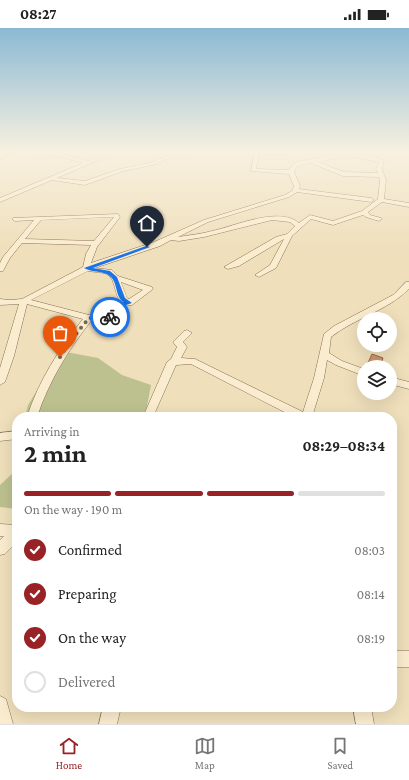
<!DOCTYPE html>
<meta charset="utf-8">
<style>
body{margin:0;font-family:"Crimson Pro",serif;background:#f6f6f6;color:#222;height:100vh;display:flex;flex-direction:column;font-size:15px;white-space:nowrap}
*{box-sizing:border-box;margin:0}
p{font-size:13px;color:#767676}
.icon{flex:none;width:22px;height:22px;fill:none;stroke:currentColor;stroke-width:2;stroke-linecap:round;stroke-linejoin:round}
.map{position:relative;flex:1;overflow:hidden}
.side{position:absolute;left:12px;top:384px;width:385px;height:300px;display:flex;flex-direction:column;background:#fff;border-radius:16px;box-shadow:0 4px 16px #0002}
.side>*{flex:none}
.tools{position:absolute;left:357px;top:284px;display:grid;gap:8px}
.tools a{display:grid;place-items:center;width:40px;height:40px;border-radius:50%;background:#fff;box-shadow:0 4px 16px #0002;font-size:20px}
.pin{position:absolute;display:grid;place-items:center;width:34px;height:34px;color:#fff;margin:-41px -17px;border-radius:50% 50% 50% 0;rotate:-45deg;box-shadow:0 0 4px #0007}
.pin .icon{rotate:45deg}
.courier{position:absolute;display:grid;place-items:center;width:40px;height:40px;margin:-20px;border:3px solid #1a73e8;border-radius:50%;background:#fff;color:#222;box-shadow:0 1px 5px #0007}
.head em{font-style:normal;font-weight:700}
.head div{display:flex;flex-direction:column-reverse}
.head{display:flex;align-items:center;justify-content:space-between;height:68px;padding:0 12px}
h1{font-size:26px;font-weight:700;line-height:30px}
.bar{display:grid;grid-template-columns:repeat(4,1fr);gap:6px 4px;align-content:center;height:48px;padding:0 12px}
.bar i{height:5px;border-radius:3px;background:#e0e0e0}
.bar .on{background:#982225}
.bar p{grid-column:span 4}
ol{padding:0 12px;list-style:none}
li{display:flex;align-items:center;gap:12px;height:44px}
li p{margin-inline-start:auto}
li .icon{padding:4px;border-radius:50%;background:#982225;color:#fff;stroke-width:4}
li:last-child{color:#767676}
li i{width:22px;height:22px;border:2px solid #e0e0e0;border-radius:50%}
.status{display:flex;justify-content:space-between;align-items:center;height:28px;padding:0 20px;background:#fff;direction:ltr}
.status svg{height:11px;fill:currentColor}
.dock{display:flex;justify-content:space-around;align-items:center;height:56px;border-top:1px solid #e0e0e0;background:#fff;font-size:11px;color:#767676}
.dock a{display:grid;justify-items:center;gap:2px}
.dock .on{color:#982225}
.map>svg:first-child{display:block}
.cemetery{fill:#bcc18f}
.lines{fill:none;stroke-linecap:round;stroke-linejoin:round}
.minor-casing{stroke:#876e54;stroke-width:1}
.major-casing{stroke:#543c29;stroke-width:1}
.minor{fill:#faecce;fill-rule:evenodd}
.major{fill:#f6d48f;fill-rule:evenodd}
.wall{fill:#b2815f}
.building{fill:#cf966f;stroke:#91694e}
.route{fill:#1a73e8}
.done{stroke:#766752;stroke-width:4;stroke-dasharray:0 7.2}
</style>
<div class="status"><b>08:27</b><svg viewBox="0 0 49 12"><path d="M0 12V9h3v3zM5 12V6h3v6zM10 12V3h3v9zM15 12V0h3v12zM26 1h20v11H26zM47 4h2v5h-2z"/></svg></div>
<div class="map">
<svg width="409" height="696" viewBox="0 0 409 696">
<rect width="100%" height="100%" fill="#efdfbb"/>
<path class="cemetery" d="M 61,323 L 98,330 L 122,347 L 151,357 L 145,389 L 25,389 L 28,377 Z
M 17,425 L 17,481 L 0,479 L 0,457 L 13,445 Z"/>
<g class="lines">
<defs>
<path id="minor" d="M 2,124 L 8,124 L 0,129 L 0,125 Z
M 28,124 L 55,124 L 88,133 L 110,124 L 116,124 L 57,150 L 85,153 L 120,141 L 153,134 L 160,130 L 187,124 L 196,124 L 164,132 L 157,136 L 123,143 L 85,157 L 52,152 L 0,174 L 0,170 L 83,135 L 53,127 L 40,128 Z
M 255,124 L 292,124 L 289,126 L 259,126 L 256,141 L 289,142 L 293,136 L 297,134 L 347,124 L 373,128 L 384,132 L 382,141 L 386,152 L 384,171 L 409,175 L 409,179 L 382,174 L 368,184 L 370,187 L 381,190 L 382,191 L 379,193 L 366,189 L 363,187 L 333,197 L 311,191 L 292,208 L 276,240 L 259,249 L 255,247 L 270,237 L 284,211 L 239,238 L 228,241 L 224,239 L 276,209 L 287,206 L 295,198 L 290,194 L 272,192 L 204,209 L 179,213 L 171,212 L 160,218 L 95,240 L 112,242 L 118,248 L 152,259 L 153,261 L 132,277 L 125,278 L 111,293 L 91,293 C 68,322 49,353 37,389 L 27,389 C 39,352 59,321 83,291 L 27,276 L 14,328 L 5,354 L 0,357 L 0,340 L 19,276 L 0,277 L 0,271 L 10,272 L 22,271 L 83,239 L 86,226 L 91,217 L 22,215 L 10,230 L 3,243 L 0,243 L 0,235 L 3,229 L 34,192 L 15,193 L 13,192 L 13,190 L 118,186 L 120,189 L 97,219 L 91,235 L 154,214 L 204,192 L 285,167 L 292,163 L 294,158 L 289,146 L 251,143 ZM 348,128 L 379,134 L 376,141 L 378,145 L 344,144 L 318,134 ZM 311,135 L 343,148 L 379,149 L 380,152 L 378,171 L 362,183 L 333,193 L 310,187 L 299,195 C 279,178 235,198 212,203 C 201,206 190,207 178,209 L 208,194 L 289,169 L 297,164 L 371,174 L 374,172 L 371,170 L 299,161 L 300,158 L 294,144 L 297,138 ZM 114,189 L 94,213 L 25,211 L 41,192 ZM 88,243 C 93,244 102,244 107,246 C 116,251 114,267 121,274 L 106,288 L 89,287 L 31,272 ZM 121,254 L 143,262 L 129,271 L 127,270 Z
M 406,254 L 409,254 L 409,261 C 387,283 355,290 331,309 L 329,325 L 342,333 L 364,341 L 364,348 L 336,337 L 327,332 L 324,350 L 312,389 L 294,389 L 191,336 L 176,337 L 153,389 L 143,389 L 167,334 L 171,331 L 177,319 L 173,314 L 184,303 L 187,302 L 192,305 L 183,314 L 187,319 L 181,330 L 195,331 L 303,384 L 314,350 L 324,306 L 334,298 L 393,267 Z
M 390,349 L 409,354 L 409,361 L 390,356 Z
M 17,403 L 17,411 L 0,413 L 0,405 Z
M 0,496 L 17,497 L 17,514 L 5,526 L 0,527 L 0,512 L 4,508 L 0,508 Z
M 392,623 L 409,623 L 409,639 L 392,639 Z
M 0,668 L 6,671 L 13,696 L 0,696 Z
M 103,679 L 121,679 L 117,696 L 99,696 Z
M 353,679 L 371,679 L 374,696 L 356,696 Z"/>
<path id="major" d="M 6,124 L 14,124 L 0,131 L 0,127 Z"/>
</defs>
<use href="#minor" class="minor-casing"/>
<use href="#major" class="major-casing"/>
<use href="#minor" class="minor"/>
<use href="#major" class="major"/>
</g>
<path class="wall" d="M 383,330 L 380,339 L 367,339 L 368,335 Z"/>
<path class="building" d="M 372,326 L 383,330 L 380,338 L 368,335 Z"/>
<linearGradient id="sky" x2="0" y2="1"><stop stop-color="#8bb9d4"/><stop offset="0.56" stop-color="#f8f1e0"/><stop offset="1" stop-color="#f8f1e0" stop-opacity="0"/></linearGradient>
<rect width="409" height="221" fill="url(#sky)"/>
<path class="route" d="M 146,218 L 150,219 L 93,240 L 110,243 L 117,249 L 125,270 L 132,275 L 123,278 L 112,290 L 108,290 L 108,288 L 120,275 L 124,274 C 115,269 118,256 111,249 C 104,242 92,245 84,240 Z"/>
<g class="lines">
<path class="done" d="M 60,329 L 68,316 L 89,290 L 108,291 L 110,289"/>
</g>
</svg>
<div class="tools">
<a><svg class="icon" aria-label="locate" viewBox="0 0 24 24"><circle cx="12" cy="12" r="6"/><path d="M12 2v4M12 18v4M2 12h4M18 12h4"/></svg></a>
<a><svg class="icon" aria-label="layers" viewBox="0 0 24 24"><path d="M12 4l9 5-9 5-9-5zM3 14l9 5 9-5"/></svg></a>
</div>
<div class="pin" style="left:60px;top:329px;background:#ea580c"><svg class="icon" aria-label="bag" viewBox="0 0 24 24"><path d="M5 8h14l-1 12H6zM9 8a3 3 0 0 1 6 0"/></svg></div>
<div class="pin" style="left:147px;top:219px;background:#1f2937"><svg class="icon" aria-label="home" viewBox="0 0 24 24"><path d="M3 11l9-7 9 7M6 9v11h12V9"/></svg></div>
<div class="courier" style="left:110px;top:289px"><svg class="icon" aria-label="bike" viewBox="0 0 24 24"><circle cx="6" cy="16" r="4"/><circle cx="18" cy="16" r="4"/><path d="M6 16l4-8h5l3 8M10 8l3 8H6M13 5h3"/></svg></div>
<section class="side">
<div class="head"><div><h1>2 min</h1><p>Arriving in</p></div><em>08:29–08:34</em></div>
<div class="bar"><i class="on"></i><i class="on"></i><i class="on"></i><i></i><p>On the way · 190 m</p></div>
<ol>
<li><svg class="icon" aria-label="check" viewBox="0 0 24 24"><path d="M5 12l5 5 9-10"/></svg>Confirmed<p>08:03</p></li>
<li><svg class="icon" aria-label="check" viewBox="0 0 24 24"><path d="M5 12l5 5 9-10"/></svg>Preparing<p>08:14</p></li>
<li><svg class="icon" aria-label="check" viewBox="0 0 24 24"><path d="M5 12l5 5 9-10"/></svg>On the way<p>08:19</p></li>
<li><i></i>Delivered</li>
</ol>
</section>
</div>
<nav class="dock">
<a class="on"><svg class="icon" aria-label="home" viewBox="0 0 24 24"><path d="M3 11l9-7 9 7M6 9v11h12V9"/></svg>Home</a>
<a><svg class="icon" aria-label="map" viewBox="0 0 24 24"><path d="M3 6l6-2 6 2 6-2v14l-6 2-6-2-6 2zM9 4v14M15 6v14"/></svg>Map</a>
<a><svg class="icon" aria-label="saved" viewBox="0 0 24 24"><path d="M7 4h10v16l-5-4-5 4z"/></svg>Saved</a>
</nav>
